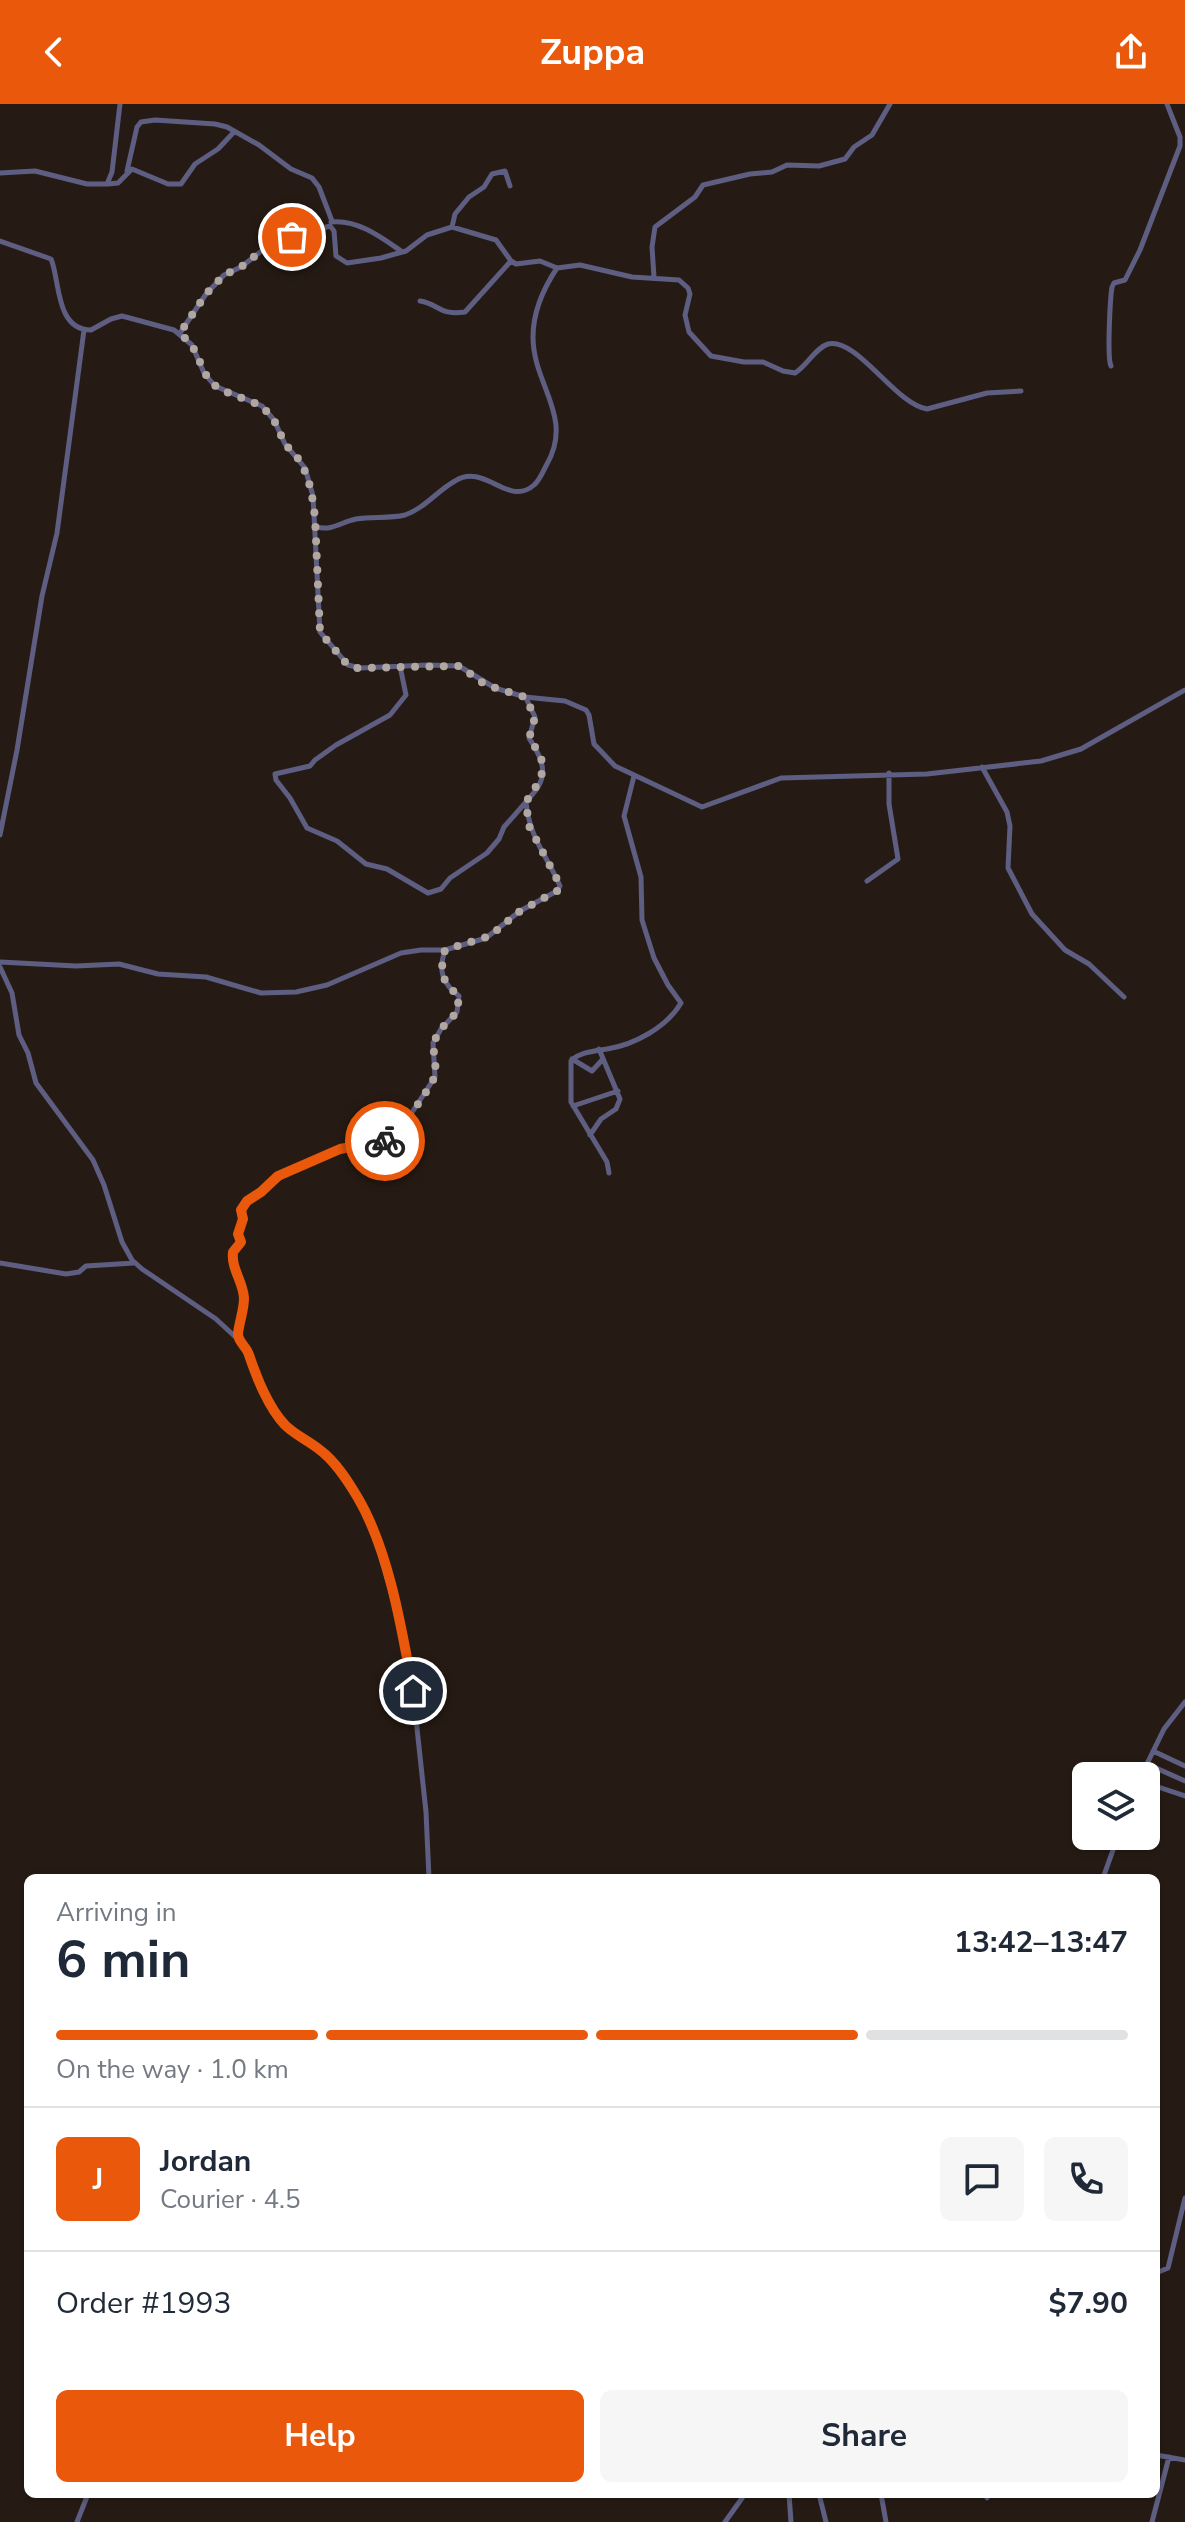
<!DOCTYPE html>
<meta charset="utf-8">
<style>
body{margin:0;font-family:"Nunito Sans",sans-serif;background:#f6f6f7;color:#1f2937;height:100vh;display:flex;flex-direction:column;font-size:30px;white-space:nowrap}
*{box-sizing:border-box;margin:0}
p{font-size:26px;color:#747a83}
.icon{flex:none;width:44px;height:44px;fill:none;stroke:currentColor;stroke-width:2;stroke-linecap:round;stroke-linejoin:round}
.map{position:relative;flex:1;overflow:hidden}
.sheet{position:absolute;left:24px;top:1770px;width:1136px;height:624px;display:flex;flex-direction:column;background:#fff;border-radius:12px;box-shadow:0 2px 6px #0004}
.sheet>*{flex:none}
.tools{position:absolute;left:1072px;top:1658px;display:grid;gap:16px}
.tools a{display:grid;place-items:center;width:88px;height:88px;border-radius:12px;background:#fff;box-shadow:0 2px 6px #0004;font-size:40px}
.pin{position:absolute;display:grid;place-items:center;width:68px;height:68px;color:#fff;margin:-34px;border:4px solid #fff;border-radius:50%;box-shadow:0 2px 8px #0007}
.courier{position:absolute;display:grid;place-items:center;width:80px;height:80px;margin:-40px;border:6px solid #ea580c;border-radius:50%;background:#fff;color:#222;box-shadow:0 2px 10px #0007}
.headline em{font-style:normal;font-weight:700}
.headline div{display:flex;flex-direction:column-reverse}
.headline{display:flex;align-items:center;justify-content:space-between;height:136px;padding:0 32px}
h1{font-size:52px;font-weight:700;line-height:60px}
.bar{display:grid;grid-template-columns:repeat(4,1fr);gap:12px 8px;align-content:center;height:96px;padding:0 32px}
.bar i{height:10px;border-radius:6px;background:#e0e1e3}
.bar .active{background:#ea580c}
.bar p{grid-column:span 4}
.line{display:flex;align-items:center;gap:20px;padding:0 32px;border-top:2px solid #e0e1e3}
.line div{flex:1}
.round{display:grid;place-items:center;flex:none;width:84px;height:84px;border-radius:12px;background:#f6f6f7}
.cta{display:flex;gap:16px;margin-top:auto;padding:16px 32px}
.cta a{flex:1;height:92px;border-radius:12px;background:#ea580c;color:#fff;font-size:32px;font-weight:700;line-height:92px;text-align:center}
.cta a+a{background:#f6f6f7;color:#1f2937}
header{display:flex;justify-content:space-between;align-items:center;height:104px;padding:0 32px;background:#ea580c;color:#fff;font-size:36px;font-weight:700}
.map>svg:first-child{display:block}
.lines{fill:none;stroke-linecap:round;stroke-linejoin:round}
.street{stroke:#5e5e82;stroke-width:5}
.done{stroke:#b0a7a2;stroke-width:8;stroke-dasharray:0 14.4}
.route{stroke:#ea580c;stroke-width:10}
</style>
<header><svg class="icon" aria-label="back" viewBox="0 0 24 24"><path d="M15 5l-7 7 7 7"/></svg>Zuppa<svg class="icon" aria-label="share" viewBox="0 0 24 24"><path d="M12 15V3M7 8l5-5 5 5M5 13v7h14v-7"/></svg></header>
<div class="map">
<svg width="1185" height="2418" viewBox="0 0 1185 2418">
<rect width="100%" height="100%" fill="#261b14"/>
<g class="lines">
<path class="street" d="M 127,67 L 137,23 L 141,18 L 155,16 L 215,20 L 227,23 L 259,41 L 291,65 L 312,74 L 319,83 L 332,117
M 0,69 L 35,67 L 87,80 L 107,80 L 112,68 L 120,0
M 108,80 L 118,79 L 132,65 L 168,80 L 181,80 L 195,60 L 218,45 L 234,28
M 331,118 C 357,115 381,133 401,147
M 452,123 L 455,110 L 469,93 L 484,83 L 492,70 L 505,67 L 510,82
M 0,137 L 51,155 C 60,175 55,226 91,226 L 111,215 L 122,212 L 174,226 L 192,241 L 204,269 L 215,282 L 262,302 L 274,316 L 285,340 L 305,364 L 313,392 L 320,528 L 348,561 L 360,564 L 428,561 L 459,562 L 495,584 L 525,593 L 565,597 L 586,606 L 589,611 L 594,640 L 615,662 L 702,703 L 781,674 L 927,670 L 1041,657 L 1081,645 L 1185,586
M 654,173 L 652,143 L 655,123 L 695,93 L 703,81 L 750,70 L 772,68 L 787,61 L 819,62 L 845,55 L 854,43 L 872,31 L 890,0
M 420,197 C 439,200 440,212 465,208 L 511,157
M 180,229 L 206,190 L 224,171 L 241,163 L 264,145 L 292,133 L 330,122 L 334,127 L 336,152 L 347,159 L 381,154 L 406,147 L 427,131 L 452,123 L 496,136 L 511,157 L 516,160 L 540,157 L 557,164 L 580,161 L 632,173 L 679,176 L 688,184 L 690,190 L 685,211 L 689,228 L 711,252 L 744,258 L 763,258 L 783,267 L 795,269 C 807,262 815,244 828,240 C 857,233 895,300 927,305 L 987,289 L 1021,287
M 1111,262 C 1107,255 1110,196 1112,183 L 1114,179 L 1125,176 L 1140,146 L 1180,42 L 1180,33 L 1167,0
M 316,423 C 333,427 341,418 356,415 C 372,412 389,415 405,411 C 425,404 437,387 455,377 C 485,358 508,404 534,381 C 540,376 543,367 547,360 C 574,312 533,281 533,233 C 533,207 543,185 557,164
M 400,562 L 406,591 L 390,611 L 336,641 L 315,656 L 310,662 L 275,670 L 276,676 L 290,694 L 307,724 L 337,737 L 366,760 L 387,765 L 428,789 L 441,785 L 450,774 L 487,749 L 499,735 L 504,723 L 526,698
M 982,663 L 1007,708 L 1010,722 L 1008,764 L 1032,810 L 1065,846 L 1089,860 L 1124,893
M 0,731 L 17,646 L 42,492 L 57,429 L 84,226
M 867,777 L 898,755 L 889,700 L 889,669
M 0,858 L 76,862 L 119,860 L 158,870 L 206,873 L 261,889 L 296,888 L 327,881 L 401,849 L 421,846 L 445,846 L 486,834 L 520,807 L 557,787 L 560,782 C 547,752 529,733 526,698 C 530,693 535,688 538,683 C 549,665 538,648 529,634 L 535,613 L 526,594
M 0,863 L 12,889 L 19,931 L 28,949 L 36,979 L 93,1056 L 104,1081 L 122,1138 L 132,1156 L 142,1165 L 216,1215 L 243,1240 L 252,1263 L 281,1316 L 329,1353 L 364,1406 L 378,1442 L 403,1531 L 413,1587 L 426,1708 L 429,1774
M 572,955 L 592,967 L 603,955
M 573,1002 L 618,987
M 590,1031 L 601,1015 L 616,1005 L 620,995 L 599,945
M 609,1069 L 607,1058 L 571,998 L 571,957 C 580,948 594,947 607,945 C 634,941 667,923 681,899 L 668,881 L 654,854 L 642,816 L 641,773 L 624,712 L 634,672
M 0,1159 L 66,1170 L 79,1168 L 86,1162 L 134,1159
M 239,1235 C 237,1222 244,1209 244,1196 C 243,1179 233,1167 232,1151 L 241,1138 C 239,1131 240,1111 242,1103 L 286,1069 L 340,1045 L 372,1040 L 398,1030 L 435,973 L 433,939 L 441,925 L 457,908 L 459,892 C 442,879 438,867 445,846
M 1153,1647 L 1185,1662
M 1147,1660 L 1185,1677
M 1141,1672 L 1164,1625 L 1185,1598
M 1146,1679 L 1185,1692
M 1103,1774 L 1118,1732
M 1156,2169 L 1168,2164 L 1185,2094
M 1156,2351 L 1185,2356
M 789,2390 L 791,2418
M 819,2390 L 826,2418
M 881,2390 L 886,2418
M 986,2390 L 987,2394
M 77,2418 L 88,2390
M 725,2418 L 745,2390
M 1152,2418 L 1169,2353"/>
</g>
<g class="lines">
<path class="done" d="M 292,133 L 264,145 L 241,163 L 224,171 L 206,190 L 180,229 L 192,241 L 208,275 L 219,285 L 262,302 L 274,316 L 285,340 L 302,359 L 311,385 L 315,413 L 320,528 L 346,559 L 355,564 L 459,562 L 486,581 L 525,593 L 535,613 L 529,635 C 552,663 542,673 526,698 L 529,722 L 560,781 L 557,787 L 520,807 L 490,832 L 445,846 C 439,868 442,878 459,892 L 457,908 L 441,925 L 433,939 L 436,968 L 432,979 L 398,1030 L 385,1037"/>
<path class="route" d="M 385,1037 L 340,1045 L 278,1072 L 261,1088 L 247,1097 L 241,1106 L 243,1115 L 238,1130 L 241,1138 L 233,1148 C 231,1165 243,1177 244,1194 C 244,1207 239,1218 238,1230 C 238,1238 247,1243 249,1251 C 257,1274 268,1303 285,1321 C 295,1331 309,1337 320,1346 C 336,1358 348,1377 358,1394 C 389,1447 402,1526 413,1587"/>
</g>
</svg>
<div class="tools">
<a><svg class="icon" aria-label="layers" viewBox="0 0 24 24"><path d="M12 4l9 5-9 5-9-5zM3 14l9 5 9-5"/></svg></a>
</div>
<div class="pin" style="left:292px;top:133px;background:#ea580c"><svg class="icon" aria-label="bag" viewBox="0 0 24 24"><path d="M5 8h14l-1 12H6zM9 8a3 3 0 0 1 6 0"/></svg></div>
<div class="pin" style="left:413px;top:1587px;background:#1f2937"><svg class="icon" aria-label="home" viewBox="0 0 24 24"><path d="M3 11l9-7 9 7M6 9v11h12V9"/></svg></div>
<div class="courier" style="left:385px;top:1037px"><svg class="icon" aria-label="bike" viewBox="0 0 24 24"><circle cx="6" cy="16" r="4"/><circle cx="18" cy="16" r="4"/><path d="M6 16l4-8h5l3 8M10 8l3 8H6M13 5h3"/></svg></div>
<section class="sheet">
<div class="headline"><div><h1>6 min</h1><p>Arriving in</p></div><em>13:42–13:47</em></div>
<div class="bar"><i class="active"></i><i class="active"></i><i class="active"></i><i></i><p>On the way · 1.0 km</p></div>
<div class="line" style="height:144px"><b class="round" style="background:#ea580c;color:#fff">J</b><div><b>Jordan</b><p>Courier · 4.5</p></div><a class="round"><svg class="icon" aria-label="chat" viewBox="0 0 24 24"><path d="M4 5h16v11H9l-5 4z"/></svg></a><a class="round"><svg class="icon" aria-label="phone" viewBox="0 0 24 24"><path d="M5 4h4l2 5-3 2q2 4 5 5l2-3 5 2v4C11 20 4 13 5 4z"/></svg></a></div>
<div class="line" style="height:104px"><div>Order #1993</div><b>$7.90</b></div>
<div class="cta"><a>Help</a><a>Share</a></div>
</section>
</div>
